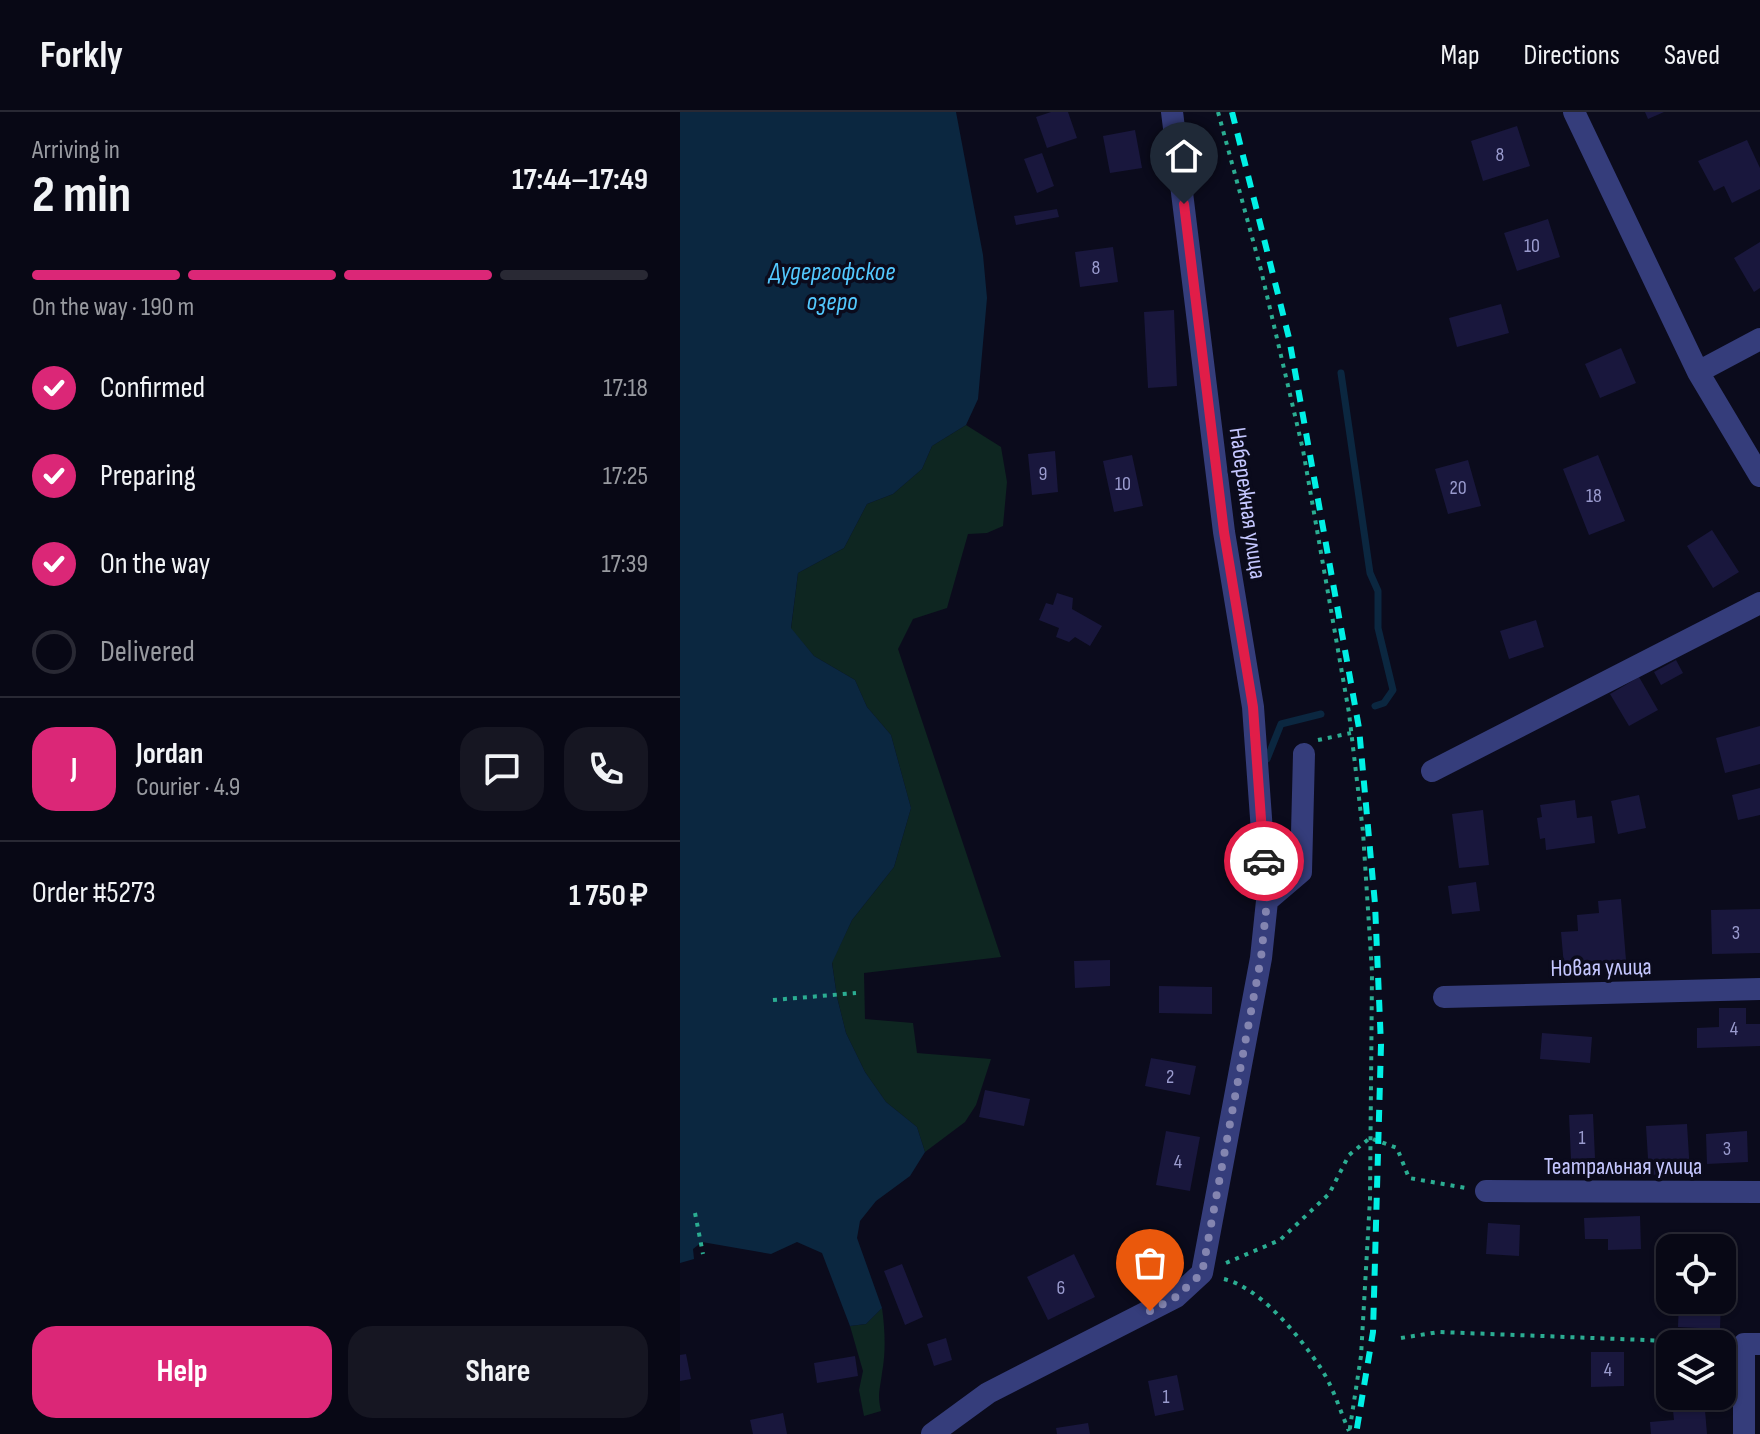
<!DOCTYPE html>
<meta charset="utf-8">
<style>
body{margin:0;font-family:"Sofia Sans Condensed",sans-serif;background:#161622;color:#f1f3f6;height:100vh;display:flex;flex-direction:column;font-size:30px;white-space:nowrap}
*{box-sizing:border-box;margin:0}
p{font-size:26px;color:#989aa0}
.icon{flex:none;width:44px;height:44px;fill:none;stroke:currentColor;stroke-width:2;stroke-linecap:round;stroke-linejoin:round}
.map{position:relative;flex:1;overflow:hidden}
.drawer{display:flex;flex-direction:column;background:#080815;width:680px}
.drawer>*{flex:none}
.controls{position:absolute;left:976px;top:1122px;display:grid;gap:16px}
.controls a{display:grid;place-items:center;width:80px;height:80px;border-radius:16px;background:#080815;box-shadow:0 2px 6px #0004,0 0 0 2px #292934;font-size:40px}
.pin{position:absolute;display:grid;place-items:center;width:68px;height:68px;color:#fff;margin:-82px -34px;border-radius:50% 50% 50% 0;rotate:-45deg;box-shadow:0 0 8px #0007}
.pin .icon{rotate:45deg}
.courier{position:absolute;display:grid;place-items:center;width:80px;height:80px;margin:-40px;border:6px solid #e11d48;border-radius:50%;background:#fff;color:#222;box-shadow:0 2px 10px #0007}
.head em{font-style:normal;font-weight:700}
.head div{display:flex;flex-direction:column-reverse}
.head{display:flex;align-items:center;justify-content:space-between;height:136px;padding:0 32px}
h1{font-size:52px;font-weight:700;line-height:60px}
.bar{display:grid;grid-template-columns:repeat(4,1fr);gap:12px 8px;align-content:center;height:96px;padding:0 32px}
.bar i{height:10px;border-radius:6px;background:#292934}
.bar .active{background:#db2777}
.bar p{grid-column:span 4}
.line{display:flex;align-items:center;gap:20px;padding:0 32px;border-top:2px solid #292934}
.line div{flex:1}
.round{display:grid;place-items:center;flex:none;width:84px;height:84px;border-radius:24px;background:#161622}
ol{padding:0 32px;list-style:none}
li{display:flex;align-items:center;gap:24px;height:88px}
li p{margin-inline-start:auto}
li .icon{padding:8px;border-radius:50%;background:#db2777;color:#fff;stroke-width:4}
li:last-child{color:#989aa0}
li i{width:44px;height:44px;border:4px solid #292934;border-radius:50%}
.action{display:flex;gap:16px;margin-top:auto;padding:16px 32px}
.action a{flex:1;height:92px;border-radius:24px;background:#db2777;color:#fff;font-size:32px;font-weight:700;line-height:92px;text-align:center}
.action a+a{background:#161622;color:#f1f3f6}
header{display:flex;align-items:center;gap:48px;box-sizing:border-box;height:112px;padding:0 40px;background:#080815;border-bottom:2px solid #292934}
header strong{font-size:38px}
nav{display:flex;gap:44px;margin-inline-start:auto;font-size:28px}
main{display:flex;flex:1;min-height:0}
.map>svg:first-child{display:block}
.green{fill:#0e2621}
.water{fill:#0b2740}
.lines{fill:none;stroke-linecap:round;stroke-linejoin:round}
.stream{stroke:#0b2740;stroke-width:7}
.building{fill:#19173d}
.path{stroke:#2bad92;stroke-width:4;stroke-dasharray:4 6;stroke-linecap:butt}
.minor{stroke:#353d7b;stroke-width:22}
.rail{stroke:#00f0e5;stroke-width:6;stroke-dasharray:12 10;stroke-linecap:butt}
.done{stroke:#8485b0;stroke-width:8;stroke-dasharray:0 14.4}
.route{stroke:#e11d48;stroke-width:10}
.labels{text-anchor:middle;stroke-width:7;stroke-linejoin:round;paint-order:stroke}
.number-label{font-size:20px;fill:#9a9bce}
.street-label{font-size:24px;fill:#c5c7ff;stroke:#0b0b1c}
.water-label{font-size:26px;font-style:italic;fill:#53c9ff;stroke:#0b0b1c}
</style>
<header>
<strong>Forkly</strong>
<nav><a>Map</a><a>Directions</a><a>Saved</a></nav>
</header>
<main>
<section class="drawer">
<div class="head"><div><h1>2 min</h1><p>Arriving in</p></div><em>17:44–17:49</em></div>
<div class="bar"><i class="active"></i><i class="active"></i><i class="active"></i><i></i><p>On the way · 190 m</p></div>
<ol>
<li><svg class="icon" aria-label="check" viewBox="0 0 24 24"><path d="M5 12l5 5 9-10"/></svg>Confirmed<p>17:18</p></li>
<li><svg class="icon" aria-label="check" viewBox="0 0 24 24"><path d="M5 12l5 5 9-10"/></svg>Preparing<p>17:25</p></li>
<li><svg class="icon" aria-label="check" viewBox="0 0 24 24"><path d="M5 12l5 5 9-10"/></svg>On the way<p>17:39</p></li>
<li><i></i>Delivered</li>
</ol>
<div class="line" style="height:144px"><b class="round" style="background:#db2777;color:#fff">J</b><div><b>Jordan</b><p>Courier · 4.9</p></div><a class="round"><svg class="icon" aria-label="chat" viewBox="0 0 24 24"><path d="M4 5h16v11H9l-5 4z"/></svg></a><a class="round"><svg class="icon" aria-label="phone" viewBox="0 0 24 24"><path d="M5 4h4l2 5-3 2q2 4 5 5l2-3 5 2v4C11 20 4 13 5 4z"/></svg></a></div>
<div class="line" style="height:104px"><div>Order #5273</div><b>1 750 ₽</b></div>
<div class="action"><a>Help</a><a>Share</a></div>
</section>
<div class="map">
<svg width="1080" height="1322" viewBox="0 0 1080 1322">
<rect width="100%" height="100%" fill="#0b0b1c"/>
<path class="green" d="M 286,313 L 321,335 L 327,370 L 323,414 L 307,421 L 288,422 L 267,496 L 233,507 L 218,537 L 321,845 L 184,861 L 185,907 L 233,911 L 237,941 L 311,947 L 296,993 L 285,1010 L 245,1040 L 237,1015 L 206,990 L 185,960 L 166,921 L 157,885 L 152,850 L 172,808 L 214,755 L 231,696 L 211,623 L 187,595 L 175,568 L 134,544 L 111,517 L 118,461 L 164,436 L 187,392 L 213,382 L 242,357 L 252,334 Z
M 202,1196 C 205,1217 206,1240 202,1261 C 200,1278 197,1282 201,1299 L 184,1304 L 179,1278 L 183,1259 L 170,1214 L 186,1212 Z"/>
<path class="water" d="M 0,0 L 276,0 L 303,143 L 307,186 L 298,287 L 286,313 L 252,334 L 242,357 L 213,382 L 187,392 L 164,436 L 118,461 L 111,516 L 134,544 L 175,568 L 187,595 L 211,623 L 231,696 L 214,755 L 172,808 L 152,851 L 157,885 L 166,921 L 185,960 L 206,990 L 237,1015 L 245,1040 L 230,1064 L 196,1089 L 180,1109 L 177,1126 L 202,1196 L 186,1212 L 170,1214 L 142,1141 L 117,1130 L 91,1142 L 22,1130 L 13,1137 L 14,1147 L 0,1151 Z"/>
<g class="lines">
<path class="stream" d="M 661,261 L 690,461 L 698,479 L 698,516 L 713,578 L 704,591 L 695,594
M 587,647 L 601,612 L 641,602"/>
</g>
<path class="building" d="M 371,0 L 388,0 L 397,26 L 367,36 L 356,5 Z
M 965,0 L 984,0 L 968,7 Z
M 837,14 L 850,54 L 803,69 L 791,29 Z
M 455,18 L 462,56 L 430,61 L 423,24 Z
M 1067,28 L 1080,56 L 1080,77 L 1052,91 L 1044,74 L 1034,79 L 1018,49 Z
M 362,41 L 374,74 L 357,81 L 344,47 Z
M 377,97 L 379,105 L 336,113 L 334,104 Z
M 868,107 L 880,145 L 837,159 L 824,121 Z
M 1080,130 L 1080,176 L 1074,180 L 1054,146 Z
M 433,135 L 438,170 L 400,175 L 395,140 Z
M 821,192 L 829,221 L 777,235 L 769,206 Z
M 494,198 L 497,274 L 468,276 L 464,200 Z
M 941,236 L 956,271 L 920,286 L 905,252 Z
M 375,339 L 378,380 L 352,383 L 348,342 Z
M 452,343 L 463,394 L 434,400 L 423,349 Z
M 918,343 L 945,409 L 909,423 L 883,357 Z
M 788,348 L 801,394 L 768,402 L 755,357 Z
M 1032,418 L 1059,460 L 1033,476 L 1007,434 Z
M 377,481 L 393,486 L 392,497 L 422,514 L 410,534 L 395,525 L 389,530 L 376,525 L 379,516 L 359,508 L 366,491 L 373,493 Z
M 856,508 L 864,535 L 829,547 L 820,519 Z
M 996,548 L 1003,561 L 981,573 L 974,560 Z
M 959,565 L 978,598 L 949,614 L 930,582 Z
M 1080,614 L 1080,652 L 1045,661 L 1036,626 Z
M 1080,676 L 1080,703 L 1058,708 L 1052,683 Z
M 959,683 L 966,716 L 938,722 L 931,689 Z
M 895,688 L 897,706 L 912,704 L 915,731 L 866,738 L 865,726 L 860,727 L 857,706 L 862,705 L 860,693 Z
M 803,698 L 809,753 L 779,756 L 772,702 Z
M 796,770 L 800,799 L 772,802 L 768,774 Z
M 941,787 L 946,848 L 884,854 L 881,820 L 898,819 L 897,803 L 919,801 L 918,789 Z
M 1080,797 L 1080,841 L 1032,842 L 1031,798 Z
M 430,848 L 430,874 L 395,876 L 394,849 Z
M 479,874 L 532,875 L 532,902 L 479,901 Z
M 1039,896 L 1066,896 L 1066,912 L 1080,912 L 1080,934 L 1017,936 L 1017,916 L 1039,915 Z
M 862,921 L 912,925 L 910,951 L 860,947 Z
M 471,946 L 516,954 L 510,983 L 465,974 Z
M 305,978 L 350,987 L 344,1014 L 299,1005 Z
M 913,1002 L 915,1046 L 891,1047 L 889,1003 Z
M 1007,1012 L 1010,1061 L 969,1063 L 966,1014 Z
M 486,1019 L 520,1025 L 510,1079 L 476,1073 Z
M 1067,1019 L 1068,1050 L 1027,1052 L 1026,1022 Z
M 960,1104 L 961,1137 L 928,1138 L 928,1127 L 905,1127 L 904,1106 Z
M 808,1111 L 840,1113 L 839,1144 L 806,1142 Z
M 998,1126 L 1021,1126 L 1021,1136 L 998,1136 Z
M 394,1142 L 415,1185 L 368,1208 L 347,1165 Z
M 222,1152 L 243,1205 L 225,1213 L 204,1159 Z
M 999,1188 L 1041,1188 L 1040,1217 L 998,1215 Z
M 266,1226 L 272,1248 L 254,1254 L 247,1232 Z
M 911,1240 L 944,1240 L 944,1274 L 911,1275 Z
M 6,1242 L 11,1267 L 0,1269 L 0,1243 Z
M 175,1244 L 178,1264 L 137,1271 L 134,1251 Z
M 497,1263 L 504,1298 L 475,1304 L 468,1269 Z
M 1024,1286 L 1027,1322 L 971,1322 L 970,1310 L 994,1308 L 992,1289 Z
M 103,1301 L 107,1322 L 73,1322 L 70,1308 Z
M 408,1311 L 410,1322 L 377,1322 L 376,1316 Z"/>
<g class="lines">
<path class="path" d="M 538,0 L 581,158 L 623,338 L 669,601 L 683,720 L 692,860 L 690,1087 L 681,1244 L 669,1322
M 638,628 L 671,621
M 93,888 L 176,881
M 15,1101 L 23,1142
M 546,1151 L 600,1128 L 649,1082 L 669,1043 L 690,1026 L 717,1036 L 729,1066 L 786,1076
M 544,1167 C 581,1176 619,1224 640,1255 C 653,1274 660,1299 669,1319
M 721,1226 L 759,1220 L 1041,1231"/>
<path class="minor" d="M 894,0 L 1018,260 L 1080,364
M 1018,260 L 1080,227
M 752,659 L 1080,491
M 587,789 L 621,760 L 624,642
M 764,885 L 1080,877
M 806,1079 L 1080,1080
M 252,1322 L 308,1281 L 496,1185 L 522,1161 L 581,846 L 587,789 L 573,595 L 544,420 L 492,0
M 1064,1322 L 1064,1232 L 1080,1232"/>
<path class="rail" d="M 552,0 L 609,226 L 679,616 L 695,792 L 701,933 L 693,1220 L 676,1322"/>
</g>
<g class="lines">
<path class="done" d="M 470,1199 L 496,1185 L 522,1161 L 581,846 L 587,789 L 584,749"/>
<path class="route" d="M 504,92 L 544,420 L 573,595 L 584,749"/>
</g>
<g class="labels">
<g class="number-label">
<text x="820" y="49">8</text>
<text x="852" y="140">10</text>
<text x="416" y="162">8</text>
<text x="363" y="368">9</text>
<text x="443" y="378">10</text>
<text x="778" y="382">20</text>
<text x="914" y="390">18</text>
<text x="1056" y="827">3</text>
<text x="1054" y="923">4</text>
<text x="490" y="971">2</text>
<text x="902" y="1032">1</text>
<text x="1047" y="1043">3</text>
<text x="498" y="1056">4</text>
<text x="381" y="1182">6</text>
<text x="928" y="1264">4</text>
<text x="486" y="1291">1</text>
</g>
<g class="street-label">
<text transform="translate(568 391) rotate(82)" y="8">Набережная улица</text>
<text transform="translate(921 855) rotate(-1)" y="8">Новая улица</text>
<text x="943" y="1062">Театральная улица</text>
</g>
<g class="water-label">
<text x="152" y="168">Дудергофское<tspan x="152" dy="30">озеро</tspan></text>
</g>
</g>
</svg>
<div class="controls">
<a><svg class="icon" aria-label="locate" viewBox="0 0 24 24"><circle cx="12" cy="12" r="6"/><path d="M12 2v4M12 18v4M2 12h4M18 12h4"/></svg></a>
<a><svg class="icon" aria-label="layers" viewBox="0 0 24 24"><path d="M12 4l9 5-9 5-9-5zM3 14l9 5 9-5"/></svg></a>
</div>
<div class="pin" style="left:470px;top:1199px;background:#ea580c"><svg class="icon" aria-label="bag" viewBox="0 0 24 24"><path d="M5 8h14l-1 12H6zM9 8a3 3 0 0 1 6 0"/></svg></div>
<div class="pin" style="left:504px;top:92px;background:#1f2937"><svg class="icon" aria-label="home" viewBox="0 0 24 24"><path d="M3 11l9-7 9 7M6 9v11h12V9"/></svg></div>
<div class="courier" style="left:584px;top:749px"><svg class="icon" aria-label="car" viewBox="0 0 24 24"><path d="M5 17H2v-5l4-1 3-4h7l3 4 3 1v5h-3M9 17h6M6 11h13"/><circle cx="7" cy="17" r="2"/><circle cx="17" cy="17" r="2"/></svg></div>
</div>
</main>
